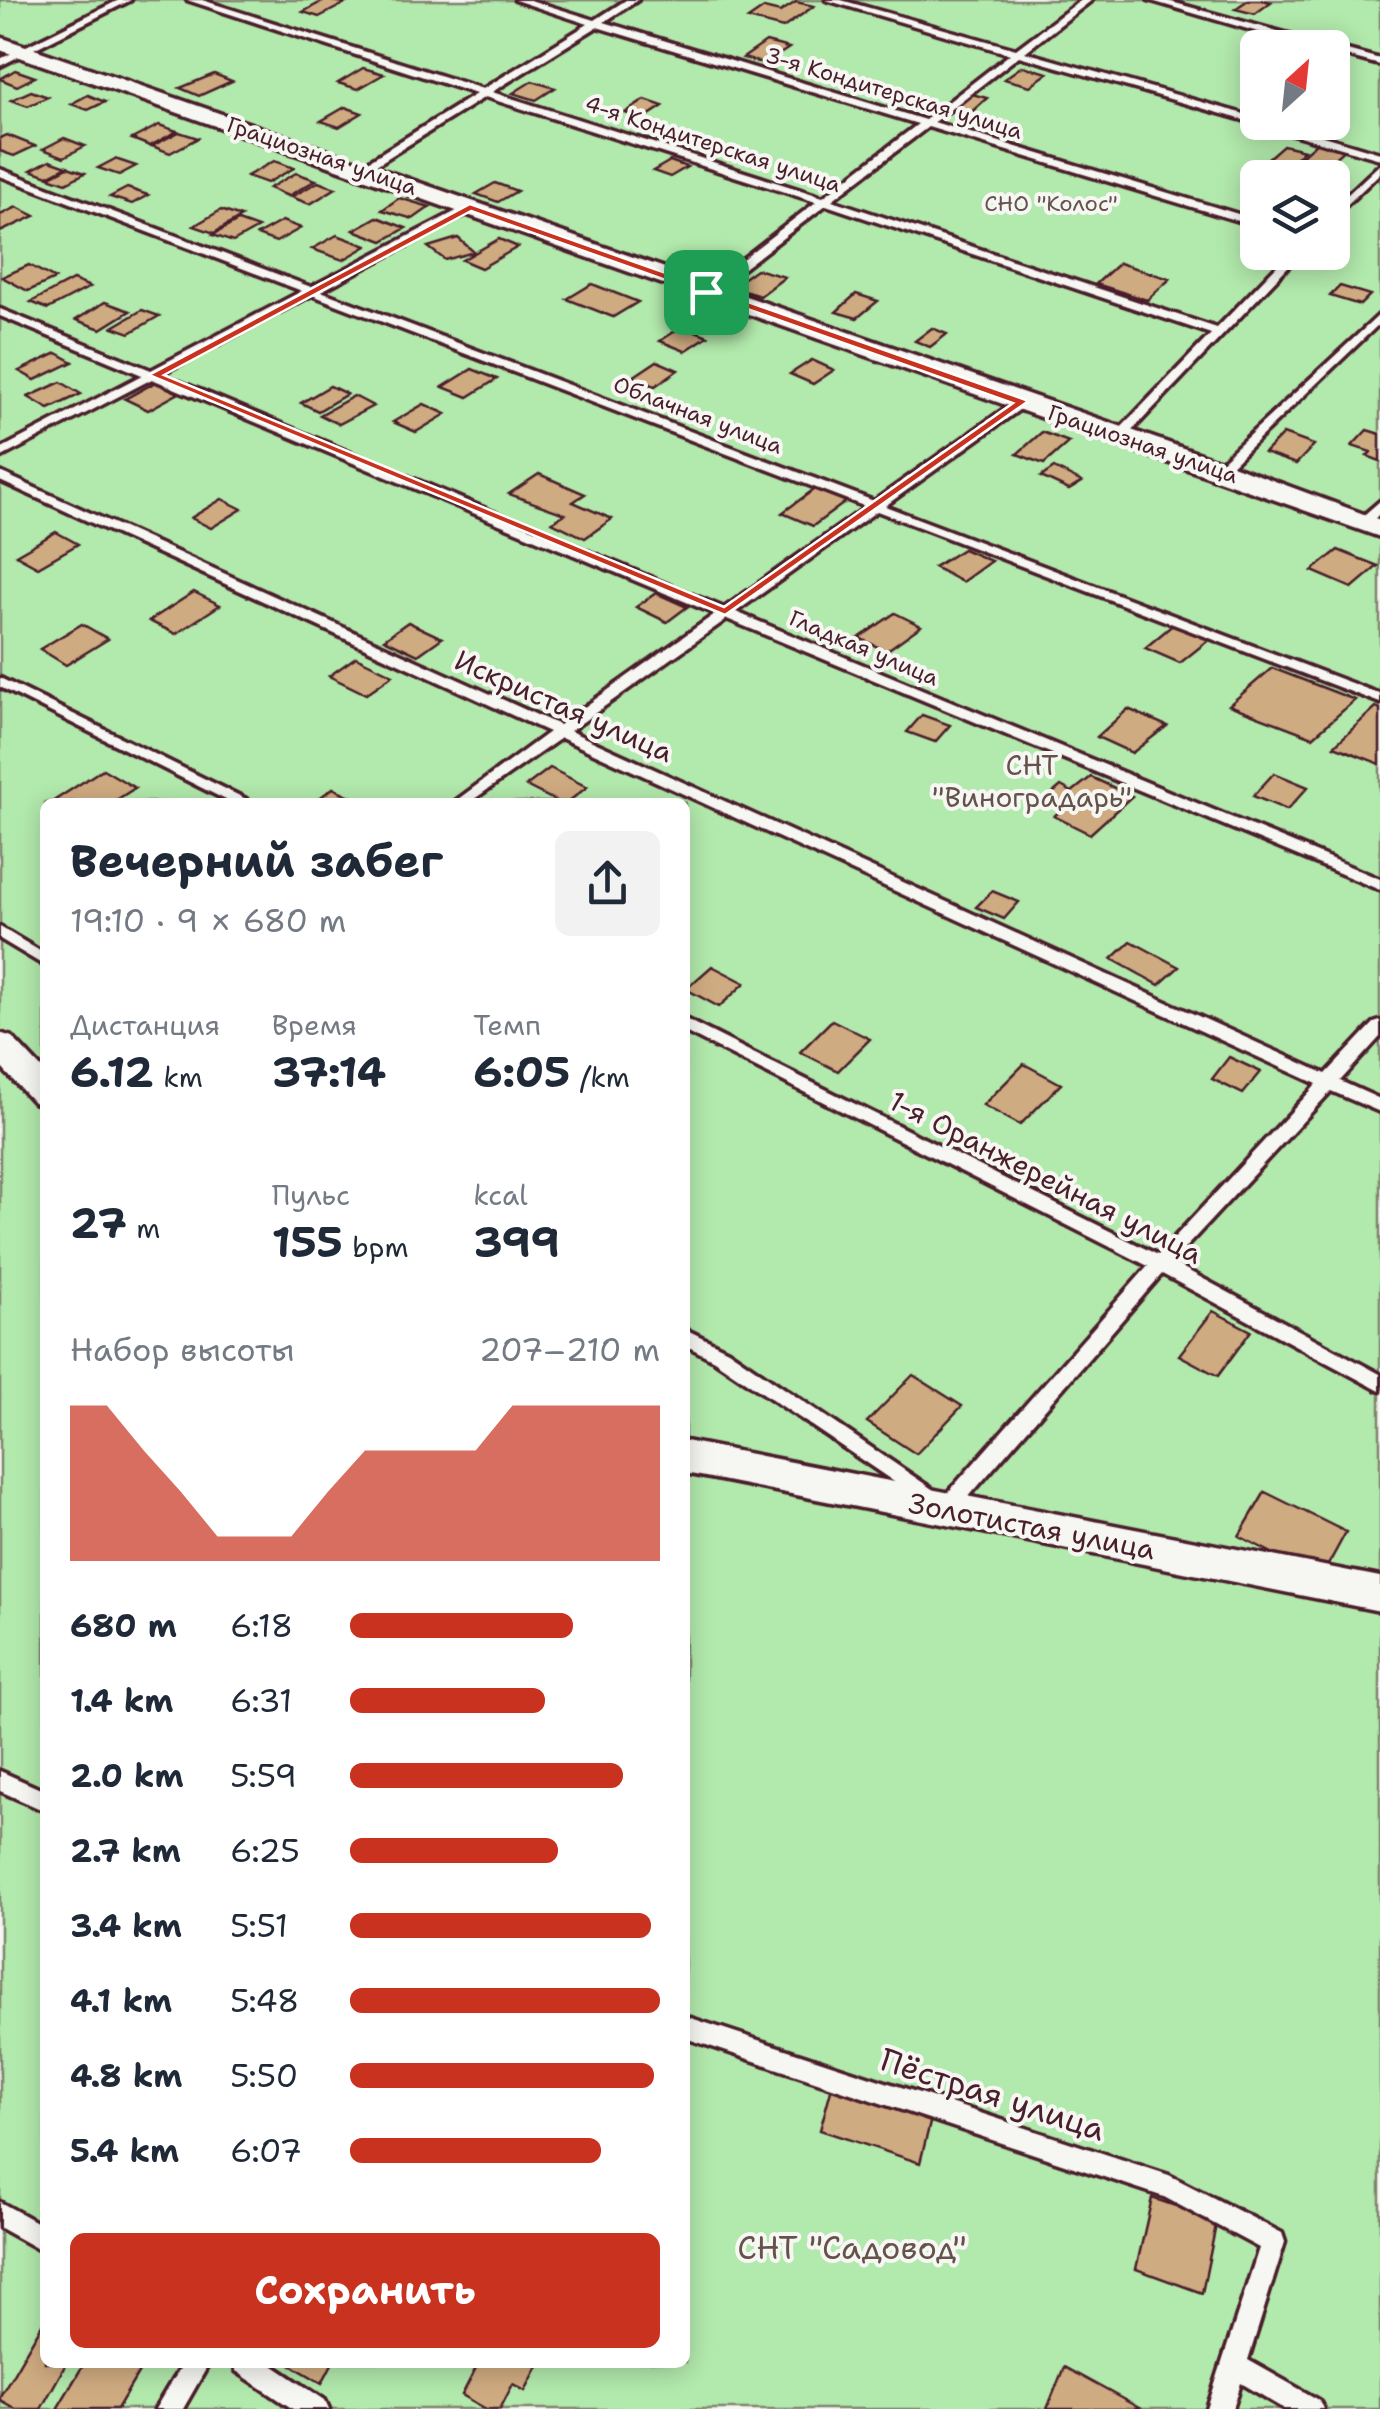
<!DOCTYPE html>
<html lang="ru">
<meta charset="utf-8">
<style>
:root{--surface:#fff;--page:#f2f2f3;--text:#1f2937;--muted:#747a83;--accent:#c8321e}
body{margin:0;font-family:"Shantell Sans",sans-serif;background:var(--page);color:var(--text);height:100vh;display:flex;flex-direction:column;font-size:38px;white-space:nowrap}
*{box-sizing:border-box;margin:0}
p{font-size:32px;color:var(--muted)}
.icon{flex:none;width:55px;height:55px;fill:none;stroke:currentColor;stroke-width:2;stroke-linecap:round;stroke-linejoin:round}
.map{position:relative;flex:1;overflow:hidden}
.panel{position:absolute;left:40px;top:798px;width:650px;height:1570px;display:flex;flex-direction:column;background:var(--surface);border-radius:15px;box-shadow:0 5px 25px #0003}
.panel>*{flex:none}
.needle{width:65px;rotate:27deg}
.fabs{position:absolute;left:1240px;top:30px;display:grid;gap:20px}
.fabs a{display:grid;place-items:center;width:110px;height:110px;border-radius:15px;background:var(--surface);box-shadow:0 5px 25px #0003;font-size:50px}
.pin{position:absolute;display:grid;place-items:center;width:85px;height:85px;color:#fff;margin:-42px;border-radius:20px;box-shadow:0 5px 15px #0006}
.round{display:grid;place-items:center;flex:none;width:105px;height:105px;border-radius:15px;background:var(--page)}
.summary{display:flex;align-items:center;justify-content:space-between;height:170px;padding:0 30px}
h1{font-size:45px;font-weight:700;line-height:75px}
.metrics{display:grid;grid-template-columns:repeat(3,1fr);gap:15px;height:170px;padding:10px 30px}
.metrics div{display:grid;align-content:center}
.metrics b{font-size:42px;font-weight:700}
.metrics small{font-size:28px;font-weight:400}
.metrics p{font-size:28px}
.chart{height:280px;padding:20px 30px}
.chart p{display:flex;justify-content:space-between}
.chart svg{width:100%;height:180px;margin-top:10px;fill:var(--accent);opacity:.7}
.button{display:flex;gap:20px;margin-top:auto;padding:20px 30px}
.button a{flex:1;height:115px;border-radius:15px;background:var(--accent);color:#fff;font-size:40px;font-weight:700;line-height:115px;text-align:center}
ul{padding:0 30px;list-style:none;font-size:32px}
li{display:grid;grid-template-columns:160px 120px 1fr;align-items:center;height:75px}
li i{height:25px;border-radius:12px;background:var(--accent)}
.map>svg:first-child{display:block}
</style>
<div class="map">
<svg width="1380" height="2409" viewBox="0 0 1380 2409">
<rect width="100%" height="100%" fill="#f6f6f2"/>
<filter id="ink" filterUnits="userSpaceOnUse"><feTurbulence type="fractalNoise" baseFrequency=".01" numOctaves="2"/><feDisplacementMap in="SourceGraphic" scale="20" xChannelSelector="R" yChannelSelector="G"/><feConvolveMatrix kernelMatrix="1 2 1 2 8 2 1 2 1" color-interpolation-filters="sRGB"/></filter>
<g filter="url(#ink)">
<!-- green -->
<path fill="#b2e9ac" stroke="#7e846c" stroke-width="2.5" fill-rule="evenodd" d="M0,0H1380V2409H0ZM1258,48H1332V122H1258ZM1258,178H1332V252H1258ZM45,802H685V2362H45Z"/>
<!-- building -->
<g fill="#cfab81" stroke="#4a1f2b" stroke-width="2.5">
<path d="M325,0L346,3L319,17L303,12Z"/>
<path d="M1248,0H1262L1271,2L1255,14L1235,9Z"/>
<path d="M796,2L814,6L783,28L748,19L764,8L780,12Z"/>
<path d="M766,42L789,48L765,64L743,58Z"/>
<path d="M1022,66L1048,73L1030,86L1004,79Z"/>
<path d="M363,68L384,74L358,89L338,83Z"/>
<path d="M15,70L35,77L17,86L0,79Z"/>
<path d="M214,74L232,81L199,96L180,88Z"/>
<path d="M532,81L555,88L536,100L513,93Z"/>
<path d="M31,91L48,97L28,106L11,100Z"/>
<path d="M972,94L987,98L967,116L952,112Z"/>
<path d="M88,95L105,102L88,110L71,104Z"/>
<path d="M645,100L663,106L643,119L625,113Z"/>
<path d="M345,107L362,113L339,127L321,121Z"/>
<path d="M159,125L177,131L150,146L132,139Z"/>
<path d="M179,132L198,138L170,153L152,146Z"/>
<path d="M7,135L35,146L14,156L0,151V138Z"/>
<path d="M64,138L85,146L64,157L43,149Z"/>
<path d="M1318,141L1346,148L1329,163L1301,156Z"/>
<path d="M1283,145L1304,150L1280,172L1259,166Z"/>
<path d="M115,159L136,166L119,175L98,168Z"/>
<path d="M50,160L67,166L48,176L31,170Z"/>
<path d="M274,161L294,168L267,183L247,176Z"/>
<path d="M670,161L687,167L670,177L653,171Z"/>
<path d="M68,167L85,173L66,183L49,177Z"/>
<path d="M296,173L316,180L288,196L269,188Z"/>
<path d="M318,182L336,188L310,204L291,197Z"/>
<path d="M495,183L517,191L498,202L476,194Z"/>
<path d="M127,188L148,195L132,204L110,197Z"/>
<path d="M399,198L430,207L413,219L382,210Z"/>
<path d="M17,207L35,216L0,232V215Z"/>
<path d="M221,210L241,217L214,233L194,226Z"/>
<path d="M377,217L406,228L383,241L354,230Z"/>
<path d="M238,221L258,228L233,242L213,235Z"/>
<path d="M282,221L301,228L276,242L257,235Z"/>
<path d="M337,235L367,246L343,260L312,249Z"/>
<path d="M458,238L474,252L445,260L428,247Z"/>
<path d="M499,239L518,247L481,268L462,260Z"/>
<path d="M1119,263L1170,279L1147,300L1096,284Z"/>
<path d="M29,265L55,279L28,291L2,277Z"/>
<path d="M756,269L785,277L760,296L731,287Z"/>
<path d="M73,280L90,287L48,309L31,302Z"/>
<path d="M592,284L638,302L613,317L567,299Z"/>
<path d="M1340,286L1370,295L1360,305L1330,296Z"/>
<path d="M856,294L878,301L857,318L836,312Z"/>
<path d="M105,302L130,311L101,329L76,320Z"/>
<path d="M142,310L159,316L130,333L113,327Z"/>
<path d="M683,326L708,336L685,351L660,341Z"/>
<path d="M932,328L947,334L930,347L915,341Z"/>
<path d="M57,353L73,362L35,380L19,371Z"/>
<path d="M812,360L834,370L813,384L790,374Z"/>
<path d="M657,361L678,370L655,386L633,377Z"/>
<path d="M472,369L497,379L468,397L443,387Z"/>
<path d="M61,382L81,394L49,409L28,397Z"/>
<path d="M156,382L179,393L148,410L125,399Z"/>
<path d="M330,386L347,394L318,411L301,403Z"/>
<path d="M354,396L373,406L339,424L320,415Z"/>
<path d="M424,404L446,414L416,432L393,422Z"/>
<path d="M1367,430L1380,434V461L1367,456L1371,452L1352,446Z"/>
<path d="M1042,432L1069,442L1044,464L1017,454Z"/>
<path d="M1283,434L1314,445L1296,464L1264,453Z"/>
<path d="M1054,468L1082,482L1069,490L1041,477Z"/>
<path d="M539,474L585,494L573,502L612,519L585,538L552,522L565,514L509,494Z"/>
<path d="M820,485L851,498L813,526L782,513Z"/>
<path d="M222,499L242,509L211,528L191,518Z"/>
<path d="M56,532L78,544L38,567L16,555Z"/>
<path d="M963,549L991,561L962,582L934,567Z"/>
<path d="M1338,550L1378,566L1352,588L1312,571Z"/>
<path d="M194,592L220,605L176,634L149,621Z"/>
<path d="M656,593L687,607L667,622L636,607Z"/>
<path d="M895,613L921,626L886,651L859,638Z"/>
<path d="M408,622L442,638L418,655L384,639Z"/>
<path d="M1175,623L1210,639L1180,663L1145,648Z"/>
<path d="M82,624L108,639L66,665L40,649Z"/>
<path d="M356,657L393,675L366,694L329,676Z"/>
<path d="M1272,668L1355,700L1313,737L1229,705Z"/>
<path d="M1376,707L1380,709V764L1334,746Z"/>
<path d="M1128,709L1167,726L1132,753L1097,737Z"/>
<path d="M922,715L950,725L935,742L907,732Z"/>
<path d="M550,768L587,787L568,802H558L526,786Z"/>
<path d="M103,769L135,788L113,802H52Z"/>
<path d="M1274,773L1308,787L1287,810L1253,796Z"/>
<path d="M1091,777L1132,796L1090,834L1054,816L1064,808L1046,799L1061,786L1072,792Z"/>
<path d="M333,788L363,802H314Z"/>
<path d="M992,891L1019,902L1004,919L976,907Z"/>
<path d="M1131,941L1179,967L1159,985L1112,959Z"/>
<path d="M712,966L745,983L719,1007L686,989Z"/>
<path d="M832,1020L870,1039L838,1071L800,1052Z"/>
<path d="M1229,1057L1261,1072L1243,1094L1212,1079Z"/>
<path d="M1024,1064L1061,1084L1020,1125L983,1105Z"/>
<path d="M1213,1311L1251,1331L1218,1376L1179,1355Z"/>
<path d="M913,1375L962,1406L916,1454L867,1422Z"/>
<path d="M1265,1492L1346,1532L1321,1578L1239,1536Z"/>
<path d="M834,2079L933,2111L920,2163L820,2130Z"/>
<path d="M1152,2198L1217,2220L1202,2293L1136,2269Z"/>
<path d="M45,2319V2362H67L41,2409H16L0,2400V2396Z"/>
<path d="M85,2362H145L117,2409H57Z"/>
<path d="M286,2362H333L322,2383Z"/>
<path d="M479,2362H540L525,2391L513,2384L500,2409H486L462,2395Z"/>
<path d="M1064,2367L1141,2409H1047Z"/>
</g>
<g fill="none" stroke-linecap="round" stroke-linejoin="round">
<defs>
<g id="service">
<path d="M119,0H131L0,66V59Z"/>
<path d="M187,0H202L483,89L588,24L515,0H530L595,20L626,0H638L604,22L925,120L1010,54L826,0H841L1016,49L1081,0H1092L1025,52L1258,118V122H1276L1380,153V159L1019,56L934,122L1258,220V227L928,127L832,200L1217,328L1290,252H1302L1124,439L1120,440L1114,436L1116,433L1211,334L826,205L710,294H702V290L816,202L485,97L365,172H357V168L476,94ZM597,27L918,124L823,197L492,92Z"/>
<path d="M1148,0H1164L1380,59V65L1332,52V48H1313Z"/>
<path d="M1380,164V173L1332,219V209Z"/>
<path d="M0,169L311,287L466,206H474V210L321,291L874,501L1018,399H1026V405L885,506L1380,694V703L877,511L736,612L1380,879V890L727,619L570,731L1326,1074L1374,1023L1380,1021V1037L1340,1081L1380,1099V1112L1331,1091L1172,1262L1380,1374V1391L1162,1274L953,1515L946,1517L714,1360L685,1345V1329L728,1350L944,1497L1148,1266L685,1032V1019L1158,1255L1317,1084L561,738L470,802H454L549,732L0,481V472L559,725L715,614L152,379L0,458V449L142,375L0,316V309L151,370L302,291L0,176ZM312,295L866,507L724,608L161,374Z"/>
<path d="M1380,314V323L1224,472H1216V466Z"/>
<path d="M1380,501V513L1368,526H1358V520Z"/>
<path d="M0,678L246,799L248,802H230L0,687Z"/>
<path d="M0,927L45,954V966L0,939Z"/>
<path d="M0,1771L45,1791V1811L0,1791Z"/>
<path d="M685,2016L1169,2175L1282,2233L1285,2242L1248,2360L1319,2400L1323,2409H1285L1241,2383L1233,2409H1207L1259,2248L1164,2197L685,2038Z"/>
<path d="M0,2202L45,2227V2253L0,2228Z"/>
<path d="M183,2362H210L183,2409H155Z"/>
<path d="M233,2362H268L325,2400L329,2409H293L236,2371Z"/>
</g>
<g id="minor">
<path d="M0,37L1229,464L1380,520V537L0,50Z"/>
<path d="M0,1033L12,1037L45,1072V1105L33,1102L0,1066Z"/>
<path d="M685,1441L1380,1577V1611L685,1473Z"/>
</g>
</defs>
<!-- service casing -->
<use href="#service" stroke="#4a1f2b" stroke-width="7"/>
<!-- minor casing -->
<use href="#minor" stroke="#4a1f2b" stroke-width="7"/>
<!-- service -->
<use href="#service" fill="#f6f6f2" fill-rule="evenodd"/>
<!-- minor -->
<use href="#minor" fill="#f6f6f2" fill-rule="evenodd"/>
</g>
</g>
<!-- route -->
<path fill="#c8321e" stroke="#fff" stroke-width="2.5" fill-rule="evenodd" d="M470,204L1026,400L1027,402L725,615L149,375ZM471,211L1013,403L724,607L164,375Z"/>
<g text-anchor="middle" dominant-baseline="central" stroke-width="8" stroke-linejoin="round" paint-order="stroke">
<!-- far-street labels -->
<g font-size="22" fill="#4a1f2b" stroke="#f6f6f2">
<text transform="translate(894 93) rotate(17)">3-я Кондитерская улица</text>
<text transform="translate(713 144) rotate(18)">4-я Кондитерская улица</text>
<text transform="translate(322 156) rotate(19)">Грациозная улица</text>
<text transform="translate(698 415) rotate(21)">Облачная улица</text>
<text transform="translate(1143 444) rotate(19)">Грациозная улица</text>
<text transform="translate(864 648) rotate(23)">Гладкая улица</text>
</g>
<!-- far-park labels -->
<g font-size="22" fill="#64524b" stroke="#f6f6f2">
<text x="1051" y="203">СНО "Колос"</text>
</g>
<!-- street labels -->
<g font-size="28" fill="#4a1f2b" stroke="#f6f6f2">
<text transform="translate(564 706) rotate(24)">Искристая улица</text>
<text transform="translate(1046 1177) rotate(27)">1-я Оранжерейная улица</text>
<text transform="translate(1032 1526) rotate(11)">Золотистая улица</text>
</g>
<!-- park labels -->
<g font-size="28" fill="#64524b" stroke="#f6f6f2">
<text x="1032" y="765">СНТ<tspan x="1032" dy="32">"Виноградарь"</tspan></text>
</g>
<!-- near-street labels -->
<g font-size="32" fill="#4a1f2b" stroke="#f6f6f2">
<text transform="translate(993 2094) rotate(18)">Пёстрая улица</text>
</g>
<!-- near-park labels -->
<g font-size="32" fill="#64524b" stroke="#f6f6f2">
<text x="852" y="2247">СНТ "Садовод"</text>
</g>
</g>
</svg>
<div class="fabs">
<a><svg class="needle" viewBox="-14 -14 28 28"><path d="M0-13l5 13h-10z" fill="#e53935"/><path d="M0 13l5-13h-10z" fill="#747a83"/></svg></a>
<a><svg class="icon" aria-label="layers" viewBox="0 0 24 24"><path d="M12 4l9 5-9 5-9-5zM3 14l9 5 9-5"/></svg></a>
</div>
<div class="pin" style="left:706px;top:292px;background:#1e9e55"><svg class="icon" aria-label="arrive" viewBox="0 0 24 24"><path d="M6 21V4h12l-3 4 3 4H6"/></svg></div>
<section class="panel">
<div class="summary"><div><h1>Вечерний забег</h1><p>19:10 · 9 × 680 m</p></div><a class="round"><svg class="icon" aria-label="share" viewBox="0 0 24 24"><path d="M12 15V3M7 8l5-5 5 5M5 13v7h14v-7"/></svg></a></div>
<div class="metrics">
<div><p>Дистанция</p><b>6.12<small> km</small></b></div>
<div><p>Время</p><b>37:14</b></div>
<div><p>Темп</p><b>6:05<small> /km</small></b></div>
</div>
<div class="metrics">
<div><b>27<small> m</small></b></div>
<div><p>Пульс</p><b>155<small> bpm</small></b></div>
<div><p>kcal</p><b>399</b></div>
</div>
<div class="chart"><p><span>Набор высоты</span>207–210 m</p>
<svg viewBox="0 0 160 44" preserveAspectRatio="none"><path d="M0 44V6L10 6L20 17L30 27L40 38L50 38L60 38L70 27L80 17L90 17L100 17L110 17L120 6L130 6L140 6L150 6L160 6V44z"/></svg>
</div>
<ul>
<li><b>680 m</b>6:18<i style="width:72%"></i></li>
<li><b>1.4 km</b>6:31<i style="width:63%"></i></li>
<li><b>2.0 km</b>5:59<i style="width:88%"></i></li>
<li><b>2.7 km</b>6:25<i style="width:67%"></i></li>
<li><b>3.4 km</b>5:51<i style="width:97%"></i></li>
<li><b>4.1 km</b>5:48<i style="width:100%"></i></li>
<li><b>4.8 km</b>5:50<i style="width:98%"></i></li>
<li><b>5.4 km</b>6:07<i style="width:81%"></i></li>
</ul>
<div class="button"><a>Сохранить</a></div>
</section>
</div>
